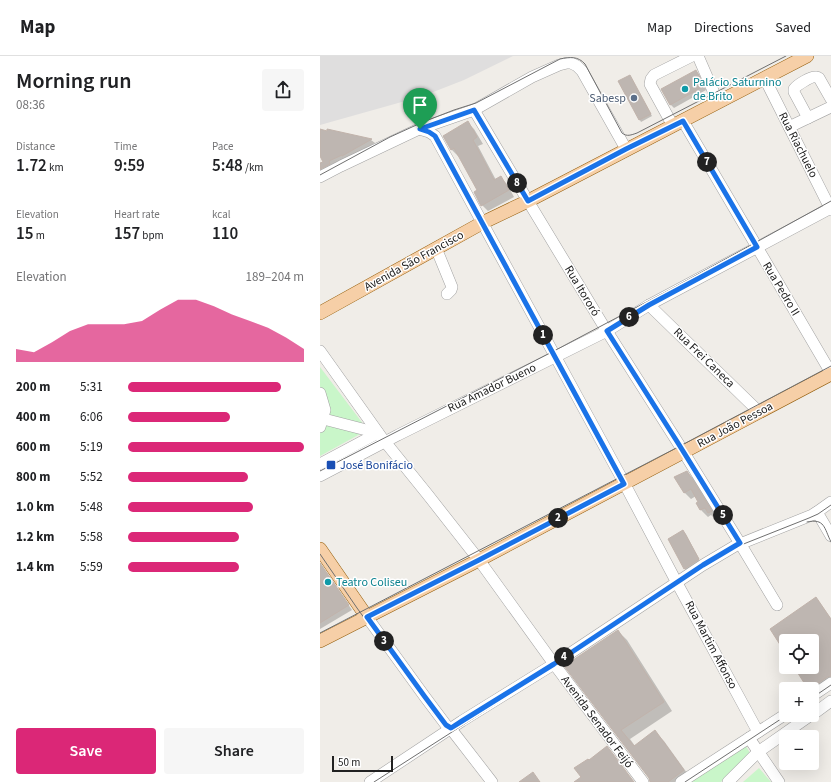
<!DOCTYPE html>
<meta charset="utf-8">
<style>
:root{--surface:#fff;--page:#f6f6f6;--text:#202124;--muted:#757577;--line:#e0e0e0;--accent:#db2777}
body{margin:0;font-family:"Source Sans 3",sans-serif;background:var(--page);color:var(--text);height:100vh;display:flex;flex-direction:column;font-size:15px;white-space:nowrap}
*{box-sizing:border-box;margin:0}
p{font-size:13px;color:var(--muted)}
.icon{flex:none;width:22px;height:22px;fill:none;stroke:currentColor;stroke-width:2;stroke-linecap:round;stroke-linejoin:round}
.map{position:relative;flex:1;overflow:hidden}
.sheet{display:flex;flex-direction:column;background:var(--surface);width:320px}
.sheet>*{flex:none}
.fabs{position:absolute;left:459px;top:578px;display:grid;gap:8px}
.fabs a{display:grid;place-items:center;width:40px;height:40px;border-radius:4px;background:var(--surface);box-shadow:0 4px 16px #0002;font-size:20px}
.scale{position:absolute;left:12px;bottom:10px;width:61px;box-sizing:border-box;padding-left:4px;border:2px solid #212121;border-top:0;font-size:11px;line-height:14px;white-space:nowrap;color:#212121;-webkit-text-stroke:3px #fff;paint-order:stroke}
.pin{position:absolute;display:grid;place-items:center;width:34px;height:34px;color:#fff;margin:-41px -17px;border-radius:50% 50% 50% 0;rotate:-45deg;box-shadow:0 0 4px #0007}
.pin .icon{rotate:45deg}
.km{position:absolute;width:20px;height:20px;margin:-10px;border-radius:50%;background:#222;color:#fff;font-size:11px;line-height:20px;text-align:center}
.round{display:grid;place-items:center;flex:none;width:42px;height:42px;border-radius:4px;background:var(--page)}
.head{display:flex;align-items:center;justify-content:space-between;height:68px;padding:0 16px}
h1{font-size:22px;font-weight:600;line-height:30px}
.figures{display:grid;grid-template-columns:repeat(3,1fr);gap:6px;height:68px;padding:4px 16px}
.figures div{display:grid;align-content:center}
.figures b{font-size:17px;font-weight:600}
.figures small{font-size:11px;font-weight:400}
.figures p{font-size:11px}
.chart{height:112px;padding:8px 16px}
.chart p{display:flex;justify-content:space-between}
.chart svg{width:100%;height:72px;margin-top:4px;fill:var(--accent);opacity:.7}
.cta{display:flex;gap:8px;margin-top:auto;padding:8px 16px}
.cta a{flex:1;height:46px;border-radius:4px;background:var(--accent);color:#fff;font-size:16px;font-weight:600;line-height:46px;text-align:center}
.cta a+a{background:var(--page);color:var(--text)}
ul{padding:0 16px;list-style:none;font-size:13px}
li{display:grid;grid-template-columns:64px 48px 1fr;align-items:center;height:30px}
li i{height:10px;border-radius:5px;background:var(--accent)}
header{display:flex;align-items:center;gap:24px;box-sizing:border-box;height:56px;padding:0 20px;background:var(--surface);border-bottom:1px solid var(--line)}
header strong{font-size:19px}
nav{display:flex;gap:22px;margin-inline-start:auto;font-size:14px}
main{display:flex;flex:1;min-height:0}
.map>svg:first-child{display:block}
</style>
<header>
<strong>Map</strong>
<nav><a>Map</a><a>Directions</a><a>Saved</a></nav>
</header>
<main>
<section class="sheet">
<div class="head"><div><h1>Morning run</h1><p>08:36</p></div><a class="round"><svg class="icon" aria-label="share" viewBox="0 0 24 24"><path d="M12 15V3M7 8l5-5 5 5M5 13v7h14v-7"/></svg></a></div>
<div class="figures">
<div><p>Distance</p><b>1.72<small> km</small></b></div>
<div><p>Time</p><b>9:59</b></div>
<div><p>Pace</p><b>5:48<small> /km</small></b></div>
</div>
<div class="figures">
<div><p>Elevation</p><b>15<small> m</small></b></div>
<div><p>Heart rate</p><b>157<small> bpm</small></b></div>
<div><p>kcal</p><b>110</b></div>
</div>
<div class="chart"><p><span>Elevation</span>189–204 m</p>
<svg viewBox="0 0 160 44" preserveAspectRatio="none"><path d="M0 44V36L10 38L20 32L30 25L40 21L50 21L60 21L70 19L80 12L90 6L100 6L110 10L120 15L130 19L140 23L150 29L160 36V44z"/></svg>
</div>
<ul>
<li><b>200 m</b>5:31<i style="width:87%"></i></li>
<li><b>400 m</b>6:06<i style="width:58%"></i></li>
<li><b>600 m</b>5:19<i style="width:100%"></i></li>
<li><b>800 m</b>5:52<i style="width:68%"></i></li>
<li><b>1.0 km</b>5:48<i style="width:71%"></i></li>
<li><b>1.2 km</b>5:58<i style="width:63%"></i></li>
<li><b>1.4 km</b>5:59<i style="width:63%"></i></li>
</ul>
<div class="cta"><a>Save</a><a>Share</a></div>
</section>
<div class="map">
<svg width="511" height="726" viewBox="0 0 511 726">
<rect width="100%" height="100%" fill="#f0ede8"/>
<!-- residential -->
<path fill="#dfdede" d="M0,0H193L144,24L103,40L0,69Z"/>
<!-- park -->
<g fill="#c9f6c9">
<path d="M0,311L44,369L40,378L0,400Z"/>
<path d="M424,687L430,697L401,726H367Z"/>
<path d="M439,712L451,726H423Z"/>
</g>
<!-- shadow -->
<g fill="#0003">
<path d="M376,15L379,18L386,34L354,52L351,49L343,34Z"/>
<path d="M310,20L332,60L321,66L299,26Z"/>
<path d="M148,67L154,73L163,88L158,90L176,124L181,122L187,128L194,141L168,155L162,149L158,134L139,99L138,100L132,94L124,80Z"/>
<path d="M0,74L10,76L9,75L51,84L55,87L0,120V108L5,106L0,98Z"/>
<path d="M367,416L373,422L398,462L395,463L391,459L388,461L381,454L377,448L380,446L376,440L371,443L364,436Z"/>
<path d="M363,475L366,478L381,507L368,516L365,513L349,483Z"/>
<path d="M0,507L32,554L0,573Z"/>
<path d="M496,542L500,547L511,563V626L492,636V633H489L475,611H492V585H466V596L451,573Z"/>
<path d="M298,575L307,584L352,655L310,683L315,690L335,676L344,685L372,724L370,726H331L329,721L246,610Z"/>
</g>
<!-- building -->
<g fill="#beb6b1" stroke="#c1b3ab">
<path d="M376,14L384,30L350,49L341,33Z"/>
<path d="M310,19L331,58L319,64L298,25Z"/>
<path d="M148,65L157,81L153,84L174,124L181,120L189,134L161,150L154,136L157,134L134,92L131,94L123,80Z"/>
<path d="M0,73L7,75V73L52,83L22,100V99L9,105L10,108L0,113V107L3,106L0,100Z"/>
<path d="M367,415L392,455L388,457L385,452L380,454L376,447L378,446L371,433L364,437L354,421Z"/>
<path d="M363,474L379,503L364,513L348,483Z"/>
<path d="M0,507L29,549L0,567Z"/>
<path d="M496,541L511,563V620L507,621L490,633H488L474,611H492V585H466V598L450,573Z"/>
<path d="M298,574L344,646L301,674L314,690L335,674L364,714L348,726H330L329,722L244,610Z"/>
<path d="M287,690L314,726H254L261,721L254,712L268,703L269,704Z"/>
<path d="M213,716L220,726H199Z"/>
</g>
<g fill="none" stroke-linecap="round" stroke-linejoin="round">
<defs>
<g id="minor">
<path d="M378,0L394,37L399,46"/>
<path d="M445,23L511,154"/>
<path d="M154,54L208,145L283,269L358,387L421,489L457,549"/>
<path d="M488,62L474,36V33C477,29 491,20 496,21C497,21 498,21 499,22L511,43"/>
<path d="M363,65L511,317"/>
<path d="M353,70L330,28L331,23L334,19L372,0"/>
<path d="M469,71L511,51"/>
<path d="M99,73L109,76L115,80L301,421L357,527L438,676"/>
<path d="M0,121L21,110L99,73L154,54L212,21L239,9L247,7H251L257,10L262,15L306,93"/>
<path d="M116,192L132,231L131,234L127,238"/>
<path d="M329,249L434,351L439,356"/>
<path d="M0,295L62,382L108,439L159,504L234,608L323,726"/>
<path d="M0,337L5,354L0,371"/>
<path d="M0,362L58,377"/>
<path d="M0,408L58,377"/>
<path d="M0,420L78,379L287,275L329,249L511,152"/>
<path d="M497,456L511,480"/>
<path d="M47,561L105,641L126,669L131,673L172,726"/>
<path d="M492,640L511,627"/>
<path d="M492,659L511,645"/>
<path d="M429,682L459,726"/>
<path d="M50,726L142,665L234,608L383,509L415,490L492,459L497,456L511,446"/>
<path d="M361,726L466,658"/>
<path d="M408,726L438,696L491,659"/>
</g>
<g id="major">
<path d="M0,257L162,167L208,145L487,0"/>
<path d="M0,493L47,561"/>
<path d="M0,585L159,504L511,318"/>
</g>
</defs>
<!-- minor casing -->
<use href="#minor" stroke="#a2a2a2" stroke-width="12"/>
<!-- major casing -->
<use href="#major" stroke="#935d0a" stroke-width="14"/>
<!-- minor -->
<use href="#minor" stroke="#fff" stroke-width="11"/>
<!-- major -->
<use href="#major" stroke="#f6cfa7" stroke-width="13"/>
<!-- tram -->
<g stroke="#6f6f6f" stroke-width="1">
<path d="M0,119L70,81L103,66L134,54L156,47L240,3C250,1 258,0 265,8L302,77C307,81 311,79 317,77L466,0"/>
<path d="M0,415L232,296L351,233L511,145"/>
<path d="M487,466C505,462 504,472 511,486"/>
<path d="M0,498L37,552L115,660L123,668L131,673L138,670"/>
<path d="M0,577L360,390L511,310"/>
<path d="M492,642L511,629"/>
<path d="M54,726L235,610L403,499L421,489L489,462L498,458L511,449"/>
<path d="M365,726L467,659"/>
</g>
</g>
<g fill="none" stroke-linecap="round" stroke-linejoin="round">
<defs>
<path id="route" d="M154,54L208,145L306,93L363,65L437,191L329,249L287,275L358,387L420,487L383,509L234,608L142,665L131,672L126,669L105,641L47,561L159,504L304,428L115,80L109,76L100,73Z"/>
</defs>
<!-- route casing -->
<use href="#route" stroke="#fff" stroke-width="8"/>
<!-- route -->
<use href="#route" stroke="#1a73e8" stroke-width="5"/>
</g>
<!-- markers -->
<g fill="#0f9aa8" stroke="#fff" stroke-width="1.5">
<circle cx="365" cy="33" r="4"/>
<circle cx="8" cy="526" r="4"/>
</g>
<circle fill="#5c6f8a" stroke="#fff" stroke-width="1.5" cx="314" cy="42" r="4"/>
<rect fill="#1a4fb4" stroke="#fff" stroke-width="1.5" x="6" y="404" width="10" height="10" rx="2"/>
<g text-anchor="middle" dominant-baseline="central" stroke-width="3" stroke-linejoin="round" paint-order="stroke">
<!-- culture labels -->
<g font-size="12" fill="#0d838f" stroke="#fff" text-anchor="start">
<text x="373" y="26">Palácio Saturnino<tspan x="373" dy="14">de Brito</tspan></text>
<text x="16" y="526">Teatro Coliseu</text>
</g>
<!-- service labels -->
<g font-size="12" fill="#4e5e75" stroke="#fff" text-anchor="end">
<text x="306" y="42">Sabesp</text>
</g>
<!-- street labels -->
<g font-size="12" fill="#212121" stroke="#fff">
<text transform="translate(478 89) rotate(63)">Rua Riachuelo</text>
<text transform="translate(94 205) rotate(-29)">Avenida São Francisco</text>
<text transform="translate(461 233) rotate(59)">Rua Pedro II</text>
<text transform="translate(262 235) rotate(59)">Rua Itororó</text>
<text transform="translate(384 302) rotate(44)">Rua Frei Caneca</text>
<text transform="translate(172 332) rotate(-26)">Rua Amador Bueno</text>
<text transform="translate(415 369) rotate(-28)">Rua João Pessoa</text>
<text transform="translate(391 589) rotate(62)">Rua Martim Affonso</text>
<text transform="translate(277 666) rotate(53)">Avenida Senador Feijó</text>
</g>
<!-- transit labels -->
<g font-size="12" fill="#164399" stroke="#fff" text-anchor="start">
<text x="20" y="409">José Bonifácio</text>
</g>
</g>
</svg>
<div class="fabs">
<a><svg class="icon" aria-label="locate" viewBox="0 0 24 24"><circle cx="12" cy="12" r="6"/><path d="M12 2v4M12 18v4M2 12h4M18 12h4"/></svg></a>
<a>+</a>
<a>−</a>
</div>
<div class="scale">50 m</div>
<div class="pin" style="left:100px;top:73px;background:#1e9e55"><svg class="icon" aria-label="arrive" viewBox="0 0 24 24"><path d="M6 21V4h12l-3 4 3 4H6"/></svg></div>
<b class="km" style="left:223px;top:279px">1</b>
<b class="km" style="left:238px;top:462px">2</b>
<b class="km" style="left:64px;top:585px">3</b>
<b class="km" style="left:244px;top:601px">4</b>
<b class="km" style="left:403px;top:459px">5</b>
<b class="km" style="left:309px;top:261px">6</b>
<b class="km" style="left:387px;top:106px">7</b>
<b class="km" style="left:197px;top:127px">8</b>
</div>
</main>
